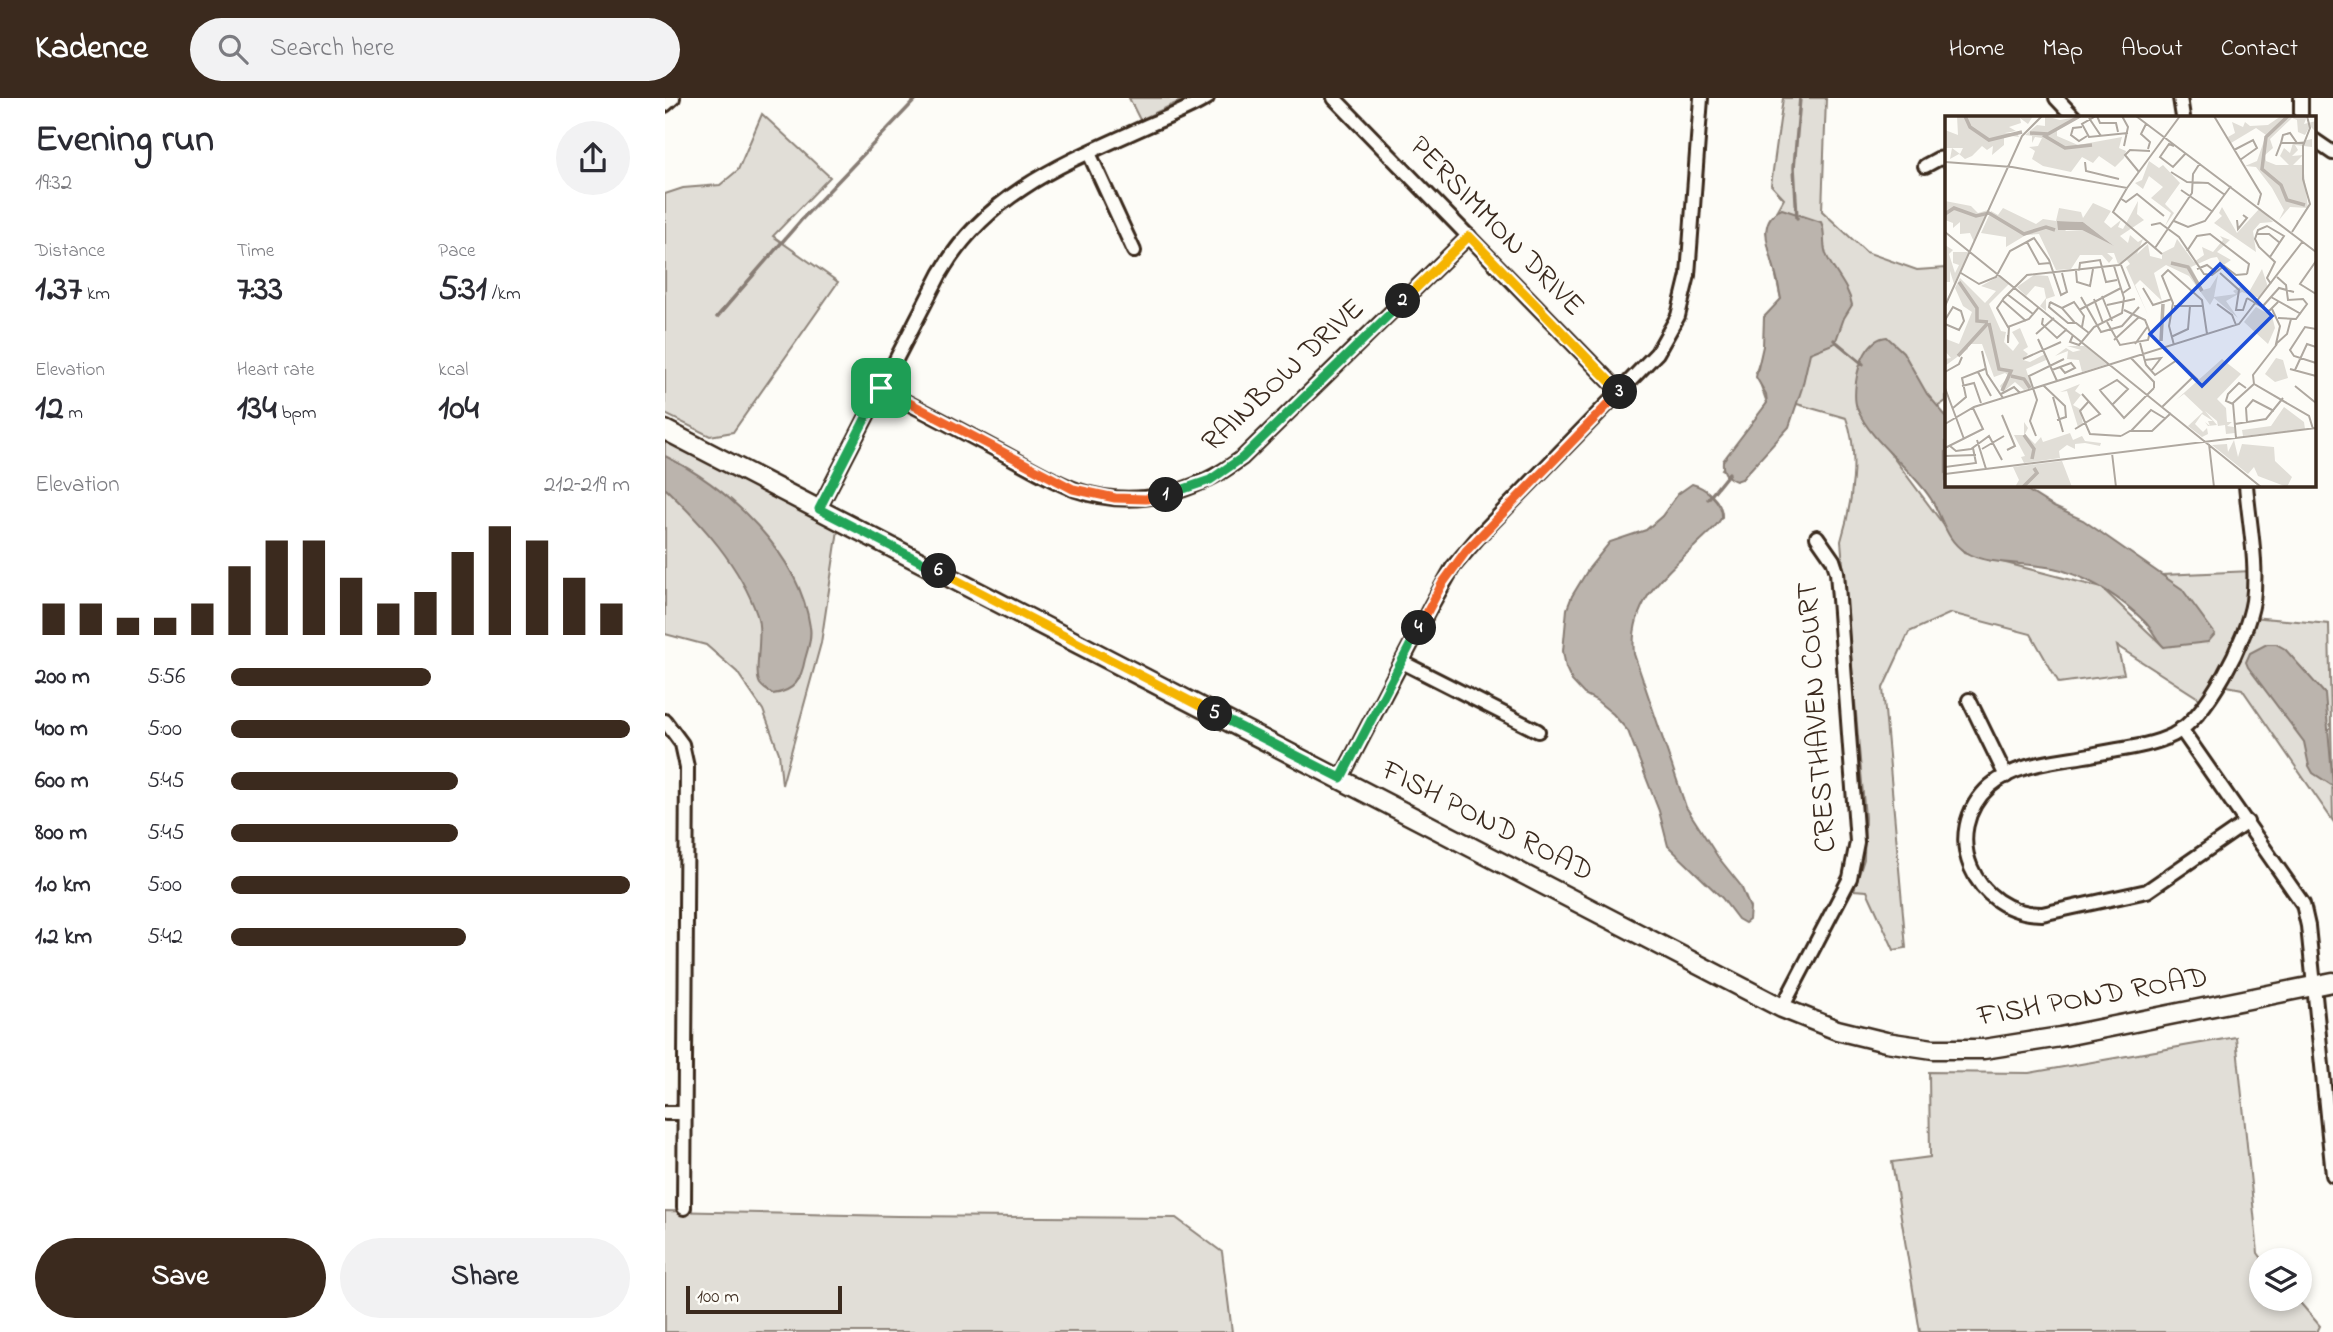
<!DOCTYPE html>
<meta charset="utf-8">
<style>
:root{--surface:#fff;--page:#f2f2f3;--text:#2b2b33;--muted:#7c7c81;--accent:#3b2a1e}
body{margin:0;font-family:"Indie Flower",sans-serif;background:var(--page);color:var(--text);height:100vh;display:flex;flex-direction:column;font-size:26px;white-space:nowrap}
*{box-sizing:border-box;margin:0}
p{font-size:23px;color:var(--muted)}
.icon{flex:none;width:38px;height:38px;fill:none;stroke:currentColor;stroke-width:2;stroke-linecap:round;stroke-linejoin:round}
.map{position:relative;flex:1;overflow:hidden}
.details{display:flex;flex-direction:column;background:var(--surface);width:665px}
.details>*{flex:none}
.buttons{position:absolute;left:1584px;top:1150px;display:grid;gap:14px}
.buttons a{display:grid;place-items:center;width:63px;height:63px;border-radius:50%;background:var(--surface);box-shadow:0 4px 10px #0003;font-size:35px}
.scale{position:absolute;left:21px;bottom:18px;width:156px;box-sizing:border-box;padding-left:7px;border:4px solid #3b2a1e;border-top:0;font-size:19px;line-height:24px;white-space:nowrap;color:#3b2a1e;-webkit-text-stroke:5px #fdfcf7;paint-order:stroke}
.pin{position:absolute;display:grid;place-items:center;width:60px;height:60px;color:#fff;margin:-30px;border-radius:14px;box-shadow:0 4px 10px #0006}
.km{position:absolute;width:35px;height:35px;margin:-18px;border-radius:50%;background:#222;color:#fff;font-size:19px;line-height:35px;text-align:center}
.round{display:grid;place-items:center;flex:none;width:74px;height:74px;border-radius:37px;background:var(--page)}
.headline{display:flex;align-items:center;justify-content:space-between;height:119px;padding:0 35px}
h1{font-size:38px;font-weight:800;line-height:52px}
.stats{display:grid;grid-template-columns:repeat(3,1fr);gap:10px;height:119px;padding:7px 35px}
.stats div{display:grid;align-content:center}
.stats b{font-size:35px;font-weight:800}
.stats small{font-size:19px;font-weight:400}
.stats p{font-size:19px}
.chart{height:196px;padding:14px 35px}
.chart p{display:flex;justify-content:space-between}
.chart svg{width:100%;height:126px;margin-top:7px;stroke:var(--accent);stroke-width:6}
.cta{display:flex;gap:14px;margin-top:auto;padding:14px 35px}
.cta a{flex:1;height:80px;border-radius:42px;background:var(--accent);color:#fff;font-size:28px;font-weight:800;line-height:80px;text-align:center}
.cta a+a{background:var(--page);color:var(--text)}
ul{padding:0 35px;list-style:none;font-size:23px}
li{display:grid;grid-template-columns:112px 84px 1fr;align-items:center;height:52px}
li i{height:18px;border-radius:9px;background:var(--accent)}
header{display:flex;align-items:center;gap:42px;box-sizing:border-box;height:98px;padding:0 35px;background:var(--accent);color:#fff}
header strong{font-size:33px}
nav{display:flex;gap:38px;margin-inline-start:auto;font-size:24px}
.search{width:490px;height:63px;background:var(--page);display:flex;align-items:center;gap:18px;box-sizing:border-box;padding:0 24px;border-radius:38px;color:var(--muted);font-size:26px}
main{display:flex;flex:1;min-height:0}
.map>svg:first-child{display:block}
</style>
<header>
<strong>Kadence</strong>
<div class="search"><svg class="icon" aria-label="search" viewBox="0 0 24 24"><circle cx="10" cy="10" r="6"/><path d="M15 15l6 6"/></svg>Search here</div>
<nav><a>Home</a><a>Map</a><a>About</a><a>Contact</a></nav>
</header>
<main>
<section class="details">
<div class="headline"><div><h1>Evening run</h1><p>19:32</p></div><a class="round"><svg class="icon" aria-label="share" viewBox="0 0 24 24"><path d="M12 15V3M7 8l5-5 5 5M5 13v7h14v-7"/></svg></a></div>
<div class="stats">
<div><p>Distance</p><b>1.37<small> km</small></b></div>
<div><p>Time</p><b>7:33</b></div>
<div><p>Pace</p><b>5:31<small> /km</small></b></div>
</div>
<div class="stats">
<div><p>Elevation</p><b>12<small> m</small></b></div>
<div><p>Heart rate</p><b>134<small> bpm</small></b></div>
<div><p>kcal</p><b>104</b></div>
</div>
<div class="chart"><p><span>Elevation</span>212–219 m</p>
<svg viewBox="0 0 160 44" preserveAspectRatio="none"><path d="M5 44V33M15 44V33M25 44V38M35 44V38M45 44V33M55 44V20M65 44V11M75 44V11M85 44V24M95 44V33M105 44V29M115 44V15M125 44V6M135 44V11M145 44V24M155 44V33"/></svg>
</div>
<ul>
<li><b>200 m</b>5:56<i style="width:50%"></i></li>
<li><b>400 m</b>5:00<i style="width:100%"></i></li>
<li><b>600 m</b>5:45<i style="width:57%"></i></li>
<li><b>800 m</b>5:45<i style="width:57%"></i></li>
<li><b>1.0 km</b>5:00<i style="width:100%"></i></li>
<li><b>1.2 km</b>5:42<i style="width:59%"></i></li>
</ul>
<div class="cta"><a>Save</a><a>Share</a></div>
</section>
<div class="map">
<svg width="1668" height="1234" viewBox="0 0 1668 1234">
<rect width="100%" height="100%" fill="#fdfcf7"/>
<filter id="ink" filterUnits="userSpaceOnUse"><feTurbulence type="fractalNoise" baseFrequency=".0143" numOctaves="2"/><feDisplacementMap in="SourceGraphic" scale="14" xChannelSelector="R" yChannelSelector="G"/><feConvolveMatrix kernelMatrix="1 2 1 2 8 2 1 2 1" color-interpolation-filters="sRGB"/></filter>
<g filter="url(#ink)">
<!-- green -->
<g fill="#e1ded7" stroke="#8e847a" stroke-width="2">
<path d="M464,0H522L475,22Z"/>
<path d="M1118,0H1161L1157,113L1201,154L1252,172L1281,170V303L1272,309L1192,311L1299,454L1437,490L1499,549L1530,511L1498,477L1587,473V519L1664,526L1668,723L1577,591L1557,587L1546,608L1452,548L1459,576L1394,585L1366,536L1286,515L1244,534L1218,590L1241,850L1229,852L1202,793L1189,792L1199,761L1200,719L1176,443C1187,407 1195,355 1181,320L1132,306L1077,381L1057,371L1102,305L1091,274L1116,201L1101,133L1119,101L1106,87Z"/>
<path d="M97,16L165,79L108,138L173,184L68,334L45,338L0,316V96L18,90L55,87L73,72Z"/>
<path d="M0,342L173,432L156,545L117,687L114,655L98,612L72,574L41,547L0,536Z"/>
<path d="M1571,939L1593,1155L1598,1162H1596V1200L1632,1201L1655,1228L1652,1234H1255L1227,1064L1265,1059L1264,974L1364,975Z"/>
<path d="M0,1113L232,1118L511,1120L557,1154L567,1234H0Z"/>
</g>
<!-- water -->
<g fill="#bbb4ad" stroke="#887d74" stroke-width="2">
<path d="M1117,111L1156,124C1161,134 1157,145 1161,156C1168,174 1184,188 1187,207L1179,220L1170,245L1145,255L1137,290L1124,329L1077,381L1071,383C1062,380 1057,373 1058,363L1102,305L1101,296L1091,279L1098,248L1099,219L1116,201C1114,192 1113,182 1110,173C1105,153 1090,122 1117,111Z"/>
<path d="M1222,239L1238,254L1262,296L1281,318V387H1354L1389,409L1418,422L1517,491L1550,536L1543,544L1499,549C1491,542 1488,532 1480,524C1457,501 1430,483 1399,473C1372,463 1322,469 1300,454C1280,441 1278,420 1266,401C1247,370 1205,344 1192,310C1189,302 1190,292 1191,284C1193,267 1203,240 1222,239Z"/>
<path d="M0,358C63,389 135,456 145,529C147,539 143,551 140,561C136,582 130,593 108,596C104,594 98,590 95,586C88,574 99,538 92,517C75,467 37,426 0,390Z"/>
<path d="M1027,386C1040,389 1058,404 1057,419C1051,430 1040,438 1031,447C997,479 964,505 969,556L1021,709L1053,759L1076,788L1085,810L1084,822L1080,825L1073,821L1057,800L1003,748L994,713L963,633L948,616L931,602L919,596L907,583L901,570L898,553L902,511L907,498L924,470L945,444L981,432L997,418L1013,396Z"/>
<path d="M1602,546H1611L1620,551L1660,596L1668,688L1648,675L1644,668L1639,644L1583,569L1581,564L1585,555Z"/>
</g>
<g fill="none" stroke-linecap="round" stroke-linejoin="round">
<!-- stream -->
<g stroke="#887d74" stroke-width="3.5">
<path d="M1132,120L1129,69L1135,0"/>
<path d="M52,219L138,120L252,0"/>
<path d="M1169,242L1198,266"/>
<path d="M1043,401L1064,375"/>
</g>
<defs>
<g id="street">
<path d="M669,0L955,294"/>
<path d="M1391,0L1409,19"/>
<path d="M1515,0L1518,19"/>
<path d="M1636,0V19"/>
<path d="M0,7L8,0"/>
<path d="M1649,42L1668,55"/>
<path d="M424,55L469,153"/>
<path d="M1260,68L1273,61L1281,60"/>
<path d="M216,291C255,311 295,332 334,353C359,366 384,382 411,392C469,412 529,396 577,360L804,138"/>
<path d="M1581,387C1584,424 1593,465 1588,503C1582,541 1543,618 1508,637C1484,649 1452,651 1426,657C1393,663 1351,665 1325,688C1273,735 1309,816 1377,816L1482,793L1582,724"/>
<path d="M154,411L275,176C322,94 402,64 484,27C503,19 524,11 542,0"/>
<path d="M737,564L873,633"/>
<path d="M1304,602L1341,678"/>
<path d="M0,623L17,646L22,669L19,1110"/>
<path d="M1516,631L1638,806L1643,828L1668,1077"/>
<path d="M676,680L767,506L788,469L816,436L992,255L1013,218L1023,177L1036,0"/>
<path d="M1117,910L1185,780L1192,744L1172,474L1168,462L1152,439"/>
<path d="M0,1015H19"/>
</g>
<path id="secondary" d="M0,332L1117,910L1172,932L1221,944L1268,951H1319L1395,939L1668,884"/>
</defs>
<!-- street casing -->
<use href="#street" stroke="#3b2a1e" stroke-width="18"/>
<!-- secondary casing -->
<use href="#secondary" stroke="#3b2a1e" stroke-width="23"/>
<!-- street -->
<use href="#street" stroke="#fdfcf7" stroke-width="12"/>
<!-- secondary -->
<use href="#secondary" stroke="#fdfcf7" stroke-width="18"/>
</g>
</g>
<g fill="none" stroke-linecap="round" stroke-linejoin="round" filter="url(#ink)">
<defs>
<path id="split-1" d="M216,290L408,391L450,400L481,401L501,397"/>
<path id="split-2" d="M501,397L545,382L577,360L738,203"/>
<path id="split-3" d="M738,203L804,138L955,294"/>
<path id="split-4" d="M754,530L777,486L801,453L955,294"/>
<path id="split-5" d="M550,616L676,680L754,530"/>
<path id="split-6" d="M274,473L550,616"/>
<path id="split-7" d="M216,290L154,411L274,473"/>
</defs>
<!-- split-1 casing -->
<use href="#split-1" stroke="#fff" stroke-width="14"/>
<!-- split-2 casing -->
<use href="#split-2" stroke="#fff" stroke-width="14"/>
<!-- split-3 casing -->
<use href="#split-3" stroke="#fff" stroke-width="14"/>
<!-- split-4 casing -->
<use href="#split-4" stroke="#fff" stroke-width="14"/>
<!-- split-5 casing -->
<use href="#split-5" stroke="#fff" stroke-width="14"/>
<!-- split-6 casing -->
<use href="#split-6" stroke="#fff" stroke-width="14"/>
<!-- split-7 casing -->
<use href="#split-7" stroke="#fff" stroke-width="14"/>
<!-- split-1 -->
<use href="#split-1" stroke="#f0652b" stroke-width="9"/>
<!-- split-2 -->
<use href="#split-2" stroke="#22a559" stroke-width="9"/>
<!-- split-3 -->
<use href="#split-3" stroke="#f5b400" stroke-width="9"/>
<!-- split-4 -->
<use href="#split-4" stroke="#f0652b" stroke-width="9"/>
<!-- split-5 -->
<use href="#split-5" stroke="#22a559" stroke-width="9"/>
<!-- split-6 -->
<use href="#split-6" stroke="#f5b400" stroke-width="9"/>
<!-- split-7 -->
<use href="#split-7" stroke="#22a559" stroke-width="9"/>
</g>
<g text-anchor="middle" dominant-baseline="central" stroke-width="5" stroke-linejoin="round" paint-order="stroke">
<!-- street labels -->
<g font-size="30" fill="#3b2a1e" stroke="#fdfcf7">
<text transform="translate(831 129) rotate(46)">PERSIMMON DRIVE</text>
<text transform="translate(619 278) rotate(-43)">RAINBOW DRIVE</text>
<text transform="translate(1153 619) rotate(-94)">CRESTHAVEN COURT</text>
<text transform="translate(822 724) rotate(27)">FISH POND ROAD</text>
<text transform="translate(1428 900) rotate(-10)">FISH POND ROAD</text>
</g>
</g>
<!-- overview -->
<g transform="translate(1280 18)">
<rect width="371" height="371" fill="#fdfcf7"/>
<path d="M12,0H88L83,8L75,2L76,7L64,11L71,15L60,17H72L74,21L59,19V29L47,39L48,30L42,34L37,30L27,40L20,43L14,38L5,43L7,32L15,38L18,32H0V14L13,19ZM100,0L115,4L137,0L112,14V20L133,29L177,21L174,32L181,35L179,42L170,51L154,40L148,47L137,41L126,56L98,50L87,43L90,35L84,31L93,30L97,22L90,21L87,27V20L80,19L92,9L100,10ZM336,0H362L359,8L371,5V16L365,10L360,19L353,16L352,4L347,2L325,23L328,32L320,39L321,45L331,49H344L335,40L339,32L345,37L348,27L367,23V31L350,29L353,34L347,40L358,39L348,49H358L363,92L345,91L334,104L339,94L327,72L311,51L300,50L312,45L321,19L311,12L286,27L283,21L290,17L287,6L298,11L300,6L305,10L323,9ZM204,45L214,52L218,49L235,67L220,88L229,97L220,110L226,97L206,82L218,71L204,60L198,73L190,67L197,64ZM0,85L26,90L33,97L43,94L29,126L25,117L15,118V106L8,112V107L0,104ZM193,85L192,98L199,104L175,120L183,127L185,119L193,126L198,123L192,138L203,128L205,140L217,143V137L229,131L232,123L249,146L259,139L257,131L268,136L278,124L275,120L285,124L272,136L286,144L277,150L272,141L266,142L246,151L258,174L265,172L273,159L269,181L291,178L288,175L297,170L304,176L317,153L323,171L314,182L297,176L281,185L293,202L269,182L265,189L244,160L221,149L209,157L217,185L195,164L190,169L203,199L181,151L185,148L182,144L173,148L169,137H162L168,142L164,147L157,139H135L126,153L111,154L94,118L81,119L61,131V121L36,117L46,95L53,99L58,92L91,108L98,103L111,105L114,92L136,96L138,102L148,87L166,95L159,106L166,112L176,104L173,111L178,113ZM113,105L138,106L169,130L137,114L121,115ZM277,91L292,117L315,92L328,106L315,107L308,115L311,136L269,107L277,100L274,97ZM0,129L8,134L4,138L10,157L14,149L8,147V136H24L9,168L5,155V166H0ZM89,159L103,160L110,180L101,183V195L95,190L101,182L99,172L90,170L81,180L72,171ZM54,160L64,168L44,188L56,215L61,216L59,226L68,235L74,227L67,216L75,212L83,231L78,234L83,238L78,244L85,246L100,238L101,244L81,253L87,272L79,274L70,266L58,276L55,270L64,260L60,257L49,261L37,228H22L23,233L0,250V243L6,242L0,235L1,223L14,228L27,196L18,190L10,172L15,162L40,187L51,175L36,170ZM311,191L327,200L330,212L323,228L299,206ZM122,230H140L163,248L137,256L134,244L122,243L123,235L110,240L121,232L128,236L136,234ZM331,242L338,244L343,262L330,266L320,258ZM277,243L296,258L272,283L281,292L282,306H287L282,310L289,311L290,317L281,318L280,309L273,310L272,305L260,295L272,309L263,310L260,306L265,310L263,305H268L257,298L250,308L258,316L262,312L263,318L257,321L243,310L258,296L239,278L231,284ZM135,268L130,275L136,279L128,289L135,293L138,308L133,311L122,275L115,276ZM339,291L359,306L360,313L298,320L297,314L326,310ZM79,306L83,312L80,318L90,328L96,321L98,326L125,317L128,324L137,320L140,325L156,327L155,330L140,327L130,328V333L122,329L114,335L115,342L79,347L76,341L80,340L69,319H79ZM289,324L293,341L297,328L329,331L330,345L347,361L342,371L313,360L309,351L303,358L267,329L282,328L283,336ZM117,345L127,371H70L74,364L68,351Z" fill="#e1ded7" fill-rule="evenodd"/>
<path d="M112,105L138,106L169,130L137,114H113Z" fill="#bbb4ad"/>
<path fill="none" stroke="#bbb4ad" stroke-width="3.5" d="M20,0L25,11L44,24L77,16M343,0L321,21L317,53L336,69L342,84L360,89M85,17L103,18L135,0M98,19L120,32L147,29M0,98L9,92L31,100L44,97L79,118L101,111L110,114M226,147L243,151L257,175M14,166L32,192V205L43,206M44,207L54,253L66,255L57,275M216,225L218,188M13,240L43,207M66,260L79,263L85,272M79,319L89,333L87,343M78,371L92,357L89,352"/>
<path fill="none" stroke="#afa8a0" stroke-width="2" d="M151,0L137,8L144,21L183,17M152,0L155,7H171L173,16M177,0L183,11L179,30M191,0L371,136M269,0L316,78L313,89M144,2L156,20M201,8L196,18L205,26L203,33M137,11L128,12L126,19L134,25L142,20M336,27L338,19L345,17L352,27M229,30L224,28L215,41L228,51L241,37M289,34L308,24L312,32L295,44M331,40L336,27H360M0,46L67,51L182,72L235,0M140,46L141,55L174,63M194,56L180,39L185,34L205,35M226,56L242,66L263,67L280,79M182,72L168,96L217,138M236,74L268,96M175,82L181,86L192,78L219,100M292,104L293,113L302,102L298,99M229,105L243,111L260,105L286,70M206,109L215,107L234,121L259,158L267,159L279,150L291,159L302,158M0,116L316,371M347,116L365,88L358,63V30L365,12L362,0M311,118H324L335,127M82,126L94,148L105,147M210,132L247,77L248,58L255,47M242,135L252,120L265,118L304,148L302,158M325,141L339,120L322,110L313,114L310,123L314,131L330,146L322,162L326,168M371,145L355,168L371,178M176,149L185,172L178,177M252,153L262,149L271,156M131,155L132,166L145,170L148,153M134,155L135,147L155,144L161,166L172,164M16,157L34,168L51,161L65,135L89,122L104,144L116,179L122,176L117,157M275,157L294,174L291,194H298L302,182M332,161L341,169L343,184L358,183L362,188L351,203L333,202M198,172L208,189L227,183M62,178L88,198M157,180L167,205M136,181L156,216L177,210L194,191M326,181L356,198M59,182L52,192L63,211L84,203L94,191M302,182L324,195L333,186M58,183L82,159L174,149L202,126M149,183L158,207M57,184L81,205M105,186L104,191L123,207H131L144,217M105,186L117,192L130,207M272,188L287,199L291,209M162,189L190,183M0,190L77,20L97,0M229,190H258M318,190L334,172L349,176M117,192L129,186L139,200L137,211M327,193L335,210L331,228L342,218L346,203M134,194L176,172M98,202L97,208L112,222L122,213M0,204L8,191L16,195L19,205L14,214L0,208M162,206L175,229L203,224L205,216L200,204L179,194M371,213L360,211L345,234L349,240L371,247M91,218L109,202M63,219V227L64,211M128,219L125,226L134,229L149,211L177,197L179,182L169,150M226,221L243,213L245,190M93,223L112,265M169,224L194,201M195,227L201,249L210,259L232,244L253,264M190,228L203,210M229,229L224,210L228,187L217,160L223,154L257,184L262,218M37,235L42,258L58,282M186,242L209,266V272M78,243L116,226M200,244L216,242L206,255M345,253L371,260M107,254L126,247L130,252L120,257L115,251M350,254L362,228L371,231M0,256L14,248L17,241M33,256L46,280M309,268L308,259L332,228M17,270L29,267L36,287M99,270L120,290L121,301L112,304M350,270L371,287M0,272L19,323M56,278L69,271L75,277M108,281L118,316M144,285L135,295L145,318L176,320M288,288L281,285L283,278L294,267L301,272M167,289L183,273L172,264L155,274L157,277L179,302L209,272M217,291L249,260M8,292L21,281L17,262L40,253M57,299L70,330L62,334M302,307L301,292L308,284L329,295M0,308L29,291L294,208L358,125M290,308L321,303L338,282M130,313L155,298L137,278M186,315L206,294L221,303M91,320L85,305L92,284L84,260L119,243M176,320L185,315H207L226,297M291,322L288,287L309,268L364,300L368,313M32,324L41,353M264,328L269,371M5,330L11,335L26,333L44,320L57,344M0,332L38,313L28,292M37,333L59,320M167,337L171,371M0,340L31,339M0,351L31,347L28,332M0,358L371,312"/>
<path fill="#1d4ed8" fill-opacity="0.15" stroke="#1d4ed8" stroke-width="3.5" d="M275,148L327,200L257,270L205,218Z"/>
<rect width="371" height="371" fill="none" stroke="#3b2a1e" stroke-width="3.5"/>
</g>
</svg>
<div class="buttons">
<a><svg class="icon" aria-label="layers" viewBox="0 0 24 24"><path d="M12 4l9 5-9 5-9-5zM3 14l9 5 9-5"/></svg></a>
</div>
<div class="scale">100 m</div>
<div class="pin" style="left:216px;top:290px;background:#1e9e55"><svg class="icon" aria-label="arrive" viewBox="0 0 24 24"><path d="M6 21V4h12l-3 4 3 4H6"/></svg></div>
<b class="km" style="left:501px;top:397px">1</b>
<b class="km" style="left:738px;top:203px">2</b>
<b class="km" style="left:955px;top:294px">3</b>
<b class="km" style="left:754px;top:530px">4</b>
<b class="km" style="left:550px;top:616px">5</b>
<b class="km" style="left:274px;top:473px">6</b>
</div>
</main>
